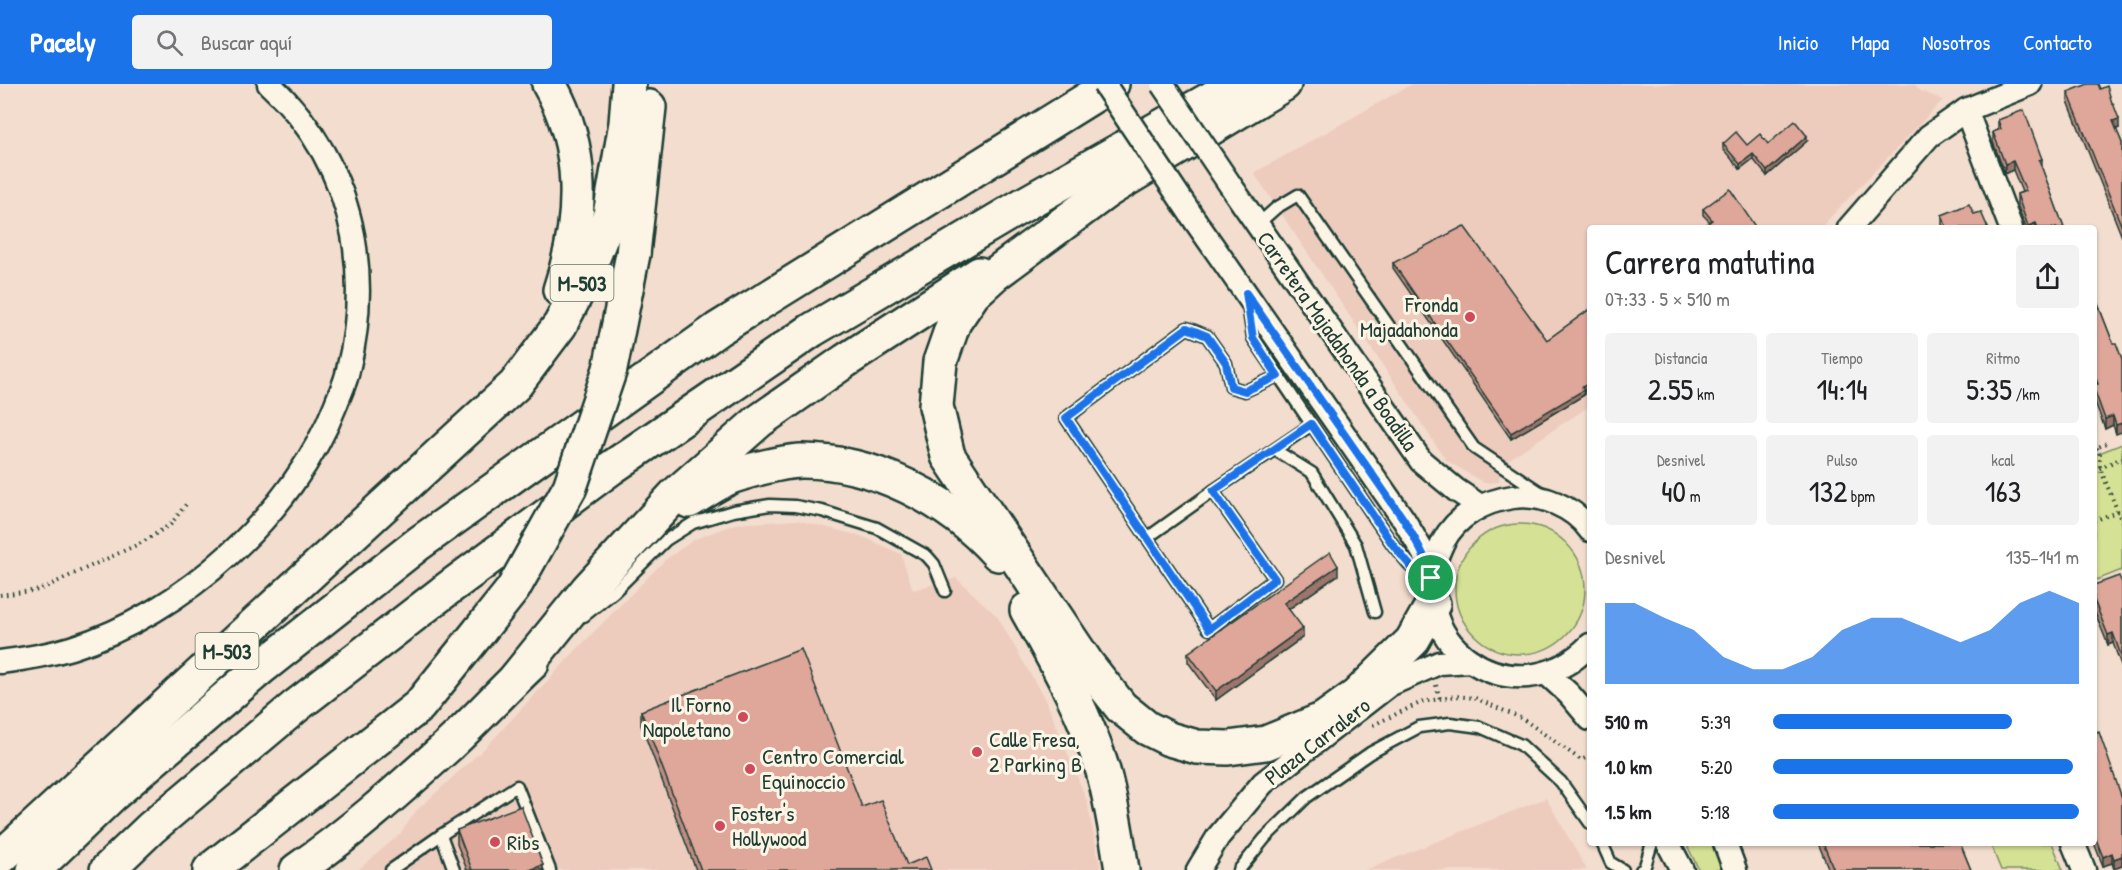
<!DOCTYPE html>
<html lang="es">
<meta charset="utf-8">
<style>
:root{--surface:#fff;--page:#f2f2f2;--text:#202124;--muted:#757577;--accent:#1a73e8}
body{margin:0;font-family:"Patrick Hand",sans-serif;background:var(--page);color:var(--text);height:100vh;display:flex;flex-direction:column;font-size:22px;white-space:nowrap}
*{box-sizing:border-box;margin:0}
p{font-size:20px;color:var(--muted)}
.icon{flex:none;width:33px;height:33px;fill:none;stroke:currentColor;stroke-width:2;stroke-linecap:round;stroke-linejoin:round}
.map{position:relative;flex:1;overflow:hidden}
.panel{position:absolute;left:1587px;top:141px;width:510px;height:621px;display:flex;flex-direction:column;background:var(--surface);border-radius:6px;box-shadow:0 2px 4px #0004}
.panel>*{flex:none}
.pin{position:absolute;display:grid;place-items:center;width:51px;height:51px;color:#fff;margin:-26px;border:3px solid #fff;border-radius:50%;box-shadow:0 2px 6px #0007}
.round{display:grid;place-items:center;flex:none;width:63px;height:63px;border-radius:6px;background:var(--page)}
.head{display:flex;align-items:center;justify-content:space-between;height:102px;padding:0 18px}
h1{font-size:33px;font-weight:600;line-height:45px}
.metrics{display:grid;grid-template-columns:repeat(3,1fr);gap:9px;height:102px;padding:6px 18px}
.metrics div{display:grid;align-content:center;border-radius:6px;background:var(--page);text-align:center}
.metrics b{font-size:30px;font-weight:600}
.metrics small{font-size:16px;font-weight:400}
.metrics p{font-size:16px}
.chart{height:168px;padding:12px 18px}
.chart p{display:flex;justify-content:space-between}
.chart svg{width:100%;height:108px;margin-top:6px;fill:var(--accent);opacity:.7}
ul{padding:0 18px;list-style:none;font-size:20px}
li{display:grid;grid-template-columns:96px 72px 1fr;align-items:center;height:45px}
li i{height:15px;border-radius:8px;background:var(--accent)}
header{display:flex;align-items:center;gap:36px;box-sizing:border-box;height:84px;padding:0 30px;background:var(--accent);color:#fff}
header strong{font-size:28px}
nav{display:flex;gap:33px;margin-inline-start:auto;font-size:21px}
.search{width:420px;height:54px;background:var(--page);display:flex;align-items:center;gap:15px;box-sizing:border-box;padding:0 21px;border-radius:6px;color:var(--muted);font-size:22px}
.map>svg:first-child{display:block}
</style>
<header>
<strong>Pacely</strong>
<div class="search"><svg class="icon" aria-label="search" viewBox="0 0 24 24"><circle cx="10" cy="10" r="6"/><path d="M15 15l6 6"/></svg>Buscar aquí</div>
<nav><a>Inicio</a><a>Mapa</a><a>Nosotros</a><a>Contacto</a></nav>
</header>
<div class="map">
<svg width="2122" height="786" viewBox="0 0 2122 786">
<rect width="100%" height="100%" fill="#f3ddce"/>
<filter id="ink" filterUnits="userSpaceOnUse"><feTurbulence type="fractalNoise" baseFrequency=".0167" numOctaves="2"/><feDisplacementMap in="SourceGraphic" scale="12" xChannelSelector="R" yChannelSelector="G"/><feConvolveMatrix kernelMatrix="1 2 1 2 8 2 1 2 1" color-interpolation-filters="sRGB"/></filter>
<g filter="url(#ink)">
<!-- built -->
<g fill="#edccbe">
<path d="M1412,0H1915L1919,6L1943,16L1820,144H1590V322L1518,369L1500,382L1499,398L1484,399L1446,376L1254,89Z"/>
<path d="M797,436L864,453L901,470L913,506L956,494L997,532L1047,619L1087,717L1101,786H358L400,750L417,726L489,660L577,565L665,476L695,455L735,440Z"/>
<path d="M1546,714L1587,786H1365Z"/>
</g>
<!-- green -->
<g fill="#d5e194" stroke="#7a8f64" stroke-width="1.5">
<path d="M2122,360V486L2094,497V371Z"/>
<circle cx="1520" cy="505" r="65"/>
<path d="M1686,759H1714L1724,786H1699Z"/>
<path d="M1990,759H2052L2063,786H2001Z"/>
</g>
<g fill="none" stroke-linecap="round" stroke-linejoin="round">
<defs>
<g id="service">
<path d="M1257,141L1276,124L1298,111L1474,364L1540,408"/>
<path d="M1248,221L1253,254L1393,461L1428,503"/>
<path d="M1278,292L1245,307L1231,303L1226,279L1207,252L1187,244L1066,334L1209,545L1275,495L1213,407L1311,341"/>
<path d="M1275,366L1312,389L1356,461L1375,528"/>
<path d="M1147,454L1213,407"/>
<path d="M584,532L614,508L666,456L693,439L733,427L770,421L795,422L822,427L877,444L927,472L934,480L945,507"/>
<path d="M1602,759L1611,779L1623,786"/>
<path d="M391,786L441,751"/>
<path d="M454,786L441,751L517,702L550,786"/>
<path d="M1239,786L1265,754L1307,713L1370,669L1419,643L1450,639L1480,643L1521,661L1561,698L1590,739"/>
<path d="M1641,786L1644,785L1652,759"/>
</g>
<g id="minor">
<path d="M1966,26L2011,144"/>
<path d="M1235,108L1421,377L1456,406L1480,422"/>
<path d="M1196,138L1404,436L1424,470L1431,494"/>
<path d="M1849,144L1929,52L1966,26L2030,0"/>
<path d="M1590,446C1574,423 1541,409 1513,413C1485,417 1457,431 1443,458C1394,556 1513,640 1590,561"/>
<path d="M0,578C24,575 48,571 71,564C183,530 294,429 336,320C340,309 346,298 348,286C359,242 361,196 353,151C342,93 313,40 269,0"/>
<path d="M1546,589L1569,610L1590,635"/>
<path d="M1668,759L1682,786"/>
<path d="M1725,759L1735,786"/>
<path d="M2073,759L2084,786"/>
<path d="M1198,786L1218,753L1263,699L1389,601L1439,579L1471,577"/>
</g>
<g id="motorway">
<path d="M549,0C586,64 583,138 560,206"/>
<path d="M1119,98L995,190L973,210L954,238L940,278L936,322L948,372L1088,581L1121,623L1147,644L1169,655L1197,663L1228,664L1266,659L1324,635L1356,612L1412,557L1433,520"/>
<path d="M1100,111L1284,0"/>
<path d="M633,170L649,23"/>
<path d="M689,417C703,409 718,398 733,392C751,386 781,378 800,377C873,376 950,416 998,470"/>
<path d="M1027,526C1056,578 1086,630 1103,687C1112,719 1117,753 1122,786"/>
<path d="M516,594L588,505L675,411L759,337L845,277L979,190"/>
<path d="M0,774L515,301L560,241L586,191L610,131L626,39L629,0"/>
<path d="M34,786L111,712L262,583L418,460L718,245L1112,0"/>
<path d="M107,786L151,744L296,622L450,503L611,384L812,246L1028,118L1237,0"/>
<path d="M210,786L419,622L481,545"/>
<path d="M297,786C351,749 401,704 450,660C478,634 504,605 532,579"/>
</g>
</defs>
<!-- service casing -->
<use href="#service" stroke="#1f3d34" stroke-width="15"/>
<!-- minor casing -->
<use href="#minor" stroke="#1f3d34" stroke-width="27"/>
<!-- motorway casing -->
<use href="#motorway" stroke="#1f3d34" stroke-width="38"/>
<!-- path -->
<g stroke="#1f3d34" stroke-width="4" stroke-dasharray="1.5 4.5" stroke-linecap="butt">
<path d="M2097,364L2100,369V384L2122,438"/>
<path d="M2094,365L2109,358"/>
<path d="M2094,387L2122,374"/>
<path d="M2094,437L2118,427"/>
<path d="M0,511L39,506L143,458L171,440L187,419"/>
<path d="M1436,601L1440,615"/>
<path d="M1373,641L1422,618L1456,612L1475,614L1523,635L1581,676L1590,672"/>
</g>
<!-- service -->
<use href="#service" stroke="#fcf5e5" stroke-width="10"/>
<!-- minor -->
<use href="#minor" stroke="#fcf5e5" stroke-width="22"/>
<!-- motorway -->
<use href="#motorway" stroke="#fcf5e5" stroke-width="33"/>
<defs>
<g id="minor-bridge">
<path d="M1104,0L1196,138"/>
<path d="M1162,0L1235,108"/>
</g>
<path id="motorway-bridge" d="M481,545L513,505L570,403L610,285L633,170"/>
</defs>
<!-- minor-bridge casing -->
<use href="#minor-bridge" stroke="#1f3d34" stroke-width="27" stroke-linecap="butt"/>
<!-- motorway-bridge casing -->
<use href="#motorway-bridge" stroke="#1f3d34" stroke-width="38" stroke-linecap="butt"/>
<!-- minor-bridge -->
<use href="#minor-bridge" stroke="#fcf5e5" stroke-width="22"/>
<!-- motorway-bridge -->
<use href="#motorway-bridge" stroke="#fcf5e5" stroke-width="33"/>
</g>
<!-- wall -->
<g fill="#c08f84" stroke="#1f3d34" stroke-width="1.5">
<path d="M2100,5L2119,44L2116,45L2122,59V153L2068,17V8Z"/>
<path d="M1998,36L2042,85L2064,144H2026L2017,120V110L2022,108L2013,86L2005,90L1993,58V48L1998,46Z"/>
<path d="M1807,57L1767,92L1753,75L1740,85L1723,65V60L1747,61Z"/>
<path d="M1703,125L1756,144L1710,138L1703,131Z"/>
<path d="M1974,130L1988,144H1943L1942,141V131Z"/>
<path d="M1393,179L1547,256L1590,225V305L1584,307V311L1511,355L1393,184Z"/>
<path d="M2094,210L2113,259L2122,275L2116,350L2113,341L2105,345L2094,315V301H2095L2094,298Z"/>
<path d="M1338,491L1289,525L1303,553L1216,616L1188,578V569Z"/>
<path d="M2122,499V584L2113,559L2108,561L2094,526V501Z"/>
<path d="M641,627L862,723L907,781L931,786H696L641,641Z"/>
<path d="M2094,642L2122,714V782L2114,785L2112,779L2103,782L2094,759Z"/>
<path d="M457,746L543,786H467L457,760Z"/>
<path d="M1818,759H1960L1971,786H1829Z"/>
</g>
<!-- shaded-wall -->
<g fill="#9c746c" stroke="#1f3d34" stroke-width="1.5">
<path d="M2119,35V44L2113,47V37Z"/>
<path d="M1807,52V57L1767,92V87Z"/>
<path d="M1753,70V75L1740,85V80Z"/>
<path d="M2042,75V85L2039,76Z"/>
<path d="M2013,77V86L2005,90V80Z"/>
<path d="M2036,139V144H2028V142Z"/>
<path d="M1590,299V305L1584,307V311L1511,355V349L1582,303Z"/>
<path d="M2113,332V341L2105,345V335Z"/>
<path d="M2122,339V348L2116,350V341Z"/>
<path d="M1338,482V491L1284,528V519Z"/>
<path d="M1303,544V553L1216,616V607Z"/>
<path d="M2113,549V559L2108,561V551Z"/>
<path d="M2112,769V779L2103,782V773Z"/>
<path d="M2122,772V782L2114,785V775Z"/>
<path d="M543,781V786H530Z"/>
</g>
<!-- building -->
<g fill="#dfa69a" stroke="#1f3d34" stroke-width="1.5">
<path d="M2088,0H2098L2100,5L2107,2L2112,19H2113L2119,35L2113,37L2122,59V143L2068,8Z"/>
<path d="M2024,26L2042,75L2039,76L2064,144H2038L2036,139L2028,142L2017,110L2026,107L2013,77L2005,80L1993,48L2001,45L1998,36Z"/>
<path d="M1795,37L1807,52L1767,87L1753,70L1740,80L1723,60L1736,48L1747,61L1760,50L1768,60Z"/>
<path d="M1730,105L1756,144H1702L1712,136L1703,125Z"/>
<path d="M1969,120L1974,130L1981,128L1988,144H1947L1942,131Z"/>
<path d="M1464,142L1547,256L1590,225V299L1582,303L1584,306L1511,349L1393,179Z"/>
<path d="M2094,210L2113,259H2116L2122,275V339L2116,341L2113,332L2105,335L2094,305V301L2098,300L2094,289Z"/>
<path d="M1330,468L1338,482L1284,519L1303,544L1216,607L1188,569Z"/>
<path d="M2119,492L2122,499V574L2113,549L2108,551L2094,516V501Z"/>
<path d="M801,565L862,723L881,716L907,781L926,773L931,786H701L641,627Z"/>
<path d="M2094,642L2097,649L2099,648L2122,714V772L2114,775L2112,769L2103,773L2094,750Z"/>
<path d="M521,722L543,781L530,786H472L457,746Z"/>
<path d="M1823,759H1960L1971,786H1834Z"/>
</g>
</g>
<g fill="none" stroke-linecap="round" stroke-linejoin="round" filter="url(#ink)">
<defs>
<path id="route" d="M1246,209L1404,436C1417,459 1432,480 1431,507L1393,461L1311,340L1213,407L1275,495L1209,545L1066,334L1187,244L1207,252L1226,279L1231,303L1245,307L1278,292L1253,254Z"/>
</defs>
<!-- route casing -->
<use href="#route" stroke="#fff" stroke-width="12"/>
<!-- route -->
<use href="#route" stroke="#1a73e8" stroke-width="8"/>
</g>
<!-- markers -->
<g fill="#d1495b" stroke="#fcf5e5" stroke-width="2">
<circle cx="1470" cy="233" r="6"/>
<circle cx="743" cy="633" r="6"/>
<circle cx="977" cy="668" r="6"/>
<circle cx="750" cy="685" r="6"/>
<circle cx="720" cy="742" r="6"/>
<circle cx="495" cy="758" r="6"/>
</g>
<g text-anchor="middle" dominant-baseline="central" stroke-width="6" stroke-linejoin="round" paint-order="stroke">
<!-- shield labels -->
<g fill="#fcf5e5" stroke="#617469" stroke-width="1.5">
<rect x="550.5" y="181" width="63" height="36" rx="4.5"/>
<rect x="195.5" y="549" width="63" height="36" rx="4.5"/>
</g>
<g font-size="21" font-weight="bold" fill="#1f3d34">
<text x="582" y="199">M-503</text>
<text x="227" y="567">M-503</text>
</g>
<!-- poi labels -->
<g font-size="22" fill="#1f3d34" stroke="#fcf5e5" text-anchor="start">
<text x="1458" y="220" text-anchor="end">Fronda<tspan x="1458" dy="25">Majadahonda</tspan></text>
<text x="731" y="620" text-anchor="end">Il Forno<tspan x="731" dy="25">Napoletano</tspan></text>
<text x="989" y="655">Calle Fresa,<tspan x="989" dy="25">2 Parking B</tspan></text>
<text x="762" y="672">Centro Comercial<tspan x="762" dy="25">Equinoccio</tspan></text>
<text x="732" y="729">Foster's<tspan x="732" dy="25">Hollywood</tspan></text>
<text x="507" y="758">Ribs</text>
</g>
<!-- street labels -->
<g font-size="22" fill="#1f3d34" stroke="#fcf5e5">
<text transform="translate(1338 257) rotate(55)">Carretera Majadahonda a Boadilla</text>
<text transform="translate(1317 657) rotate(-38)">Plaza Carralero</text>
</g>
</g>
</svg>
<div class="pin" style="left:1431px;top:494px;background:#1e9e55"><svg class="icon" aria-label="arrive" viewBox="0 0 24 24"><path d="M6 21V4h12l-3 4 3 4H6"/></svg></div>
<section class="panel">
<div class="head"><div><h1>Carrera matutina</h1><p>07:33 · 5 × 510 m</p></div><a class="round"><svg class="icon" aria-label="share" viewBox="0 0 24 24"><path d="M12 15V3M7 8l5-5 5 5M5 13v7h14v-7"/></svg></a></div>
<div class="metrics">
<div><p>Distancia</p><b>2.55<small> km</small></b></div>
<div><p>Tiempo</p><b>14:14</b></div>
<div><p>Ritmo</p><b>5:35<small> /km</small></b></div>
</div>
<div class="metrics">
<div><p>Desnivel</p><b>40<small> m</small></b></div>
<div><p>Pulso</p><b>132<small> bpm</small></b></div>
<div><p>kcal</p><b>163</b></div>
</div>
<div class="chart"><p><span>Desnivel</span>135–141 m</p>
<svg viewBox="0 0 160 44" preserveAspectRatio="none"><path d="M0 44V11L10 11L20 17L30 22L40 33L50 38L60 38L70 33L80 22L90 17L100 17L110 22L120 27L130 22L140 11L150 6L160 11V44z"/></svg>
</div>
<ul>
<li><b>510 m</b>5:39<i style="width:78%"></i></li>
<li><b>1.0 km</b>5:20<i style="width:98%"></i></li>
<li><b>1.5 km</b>5:18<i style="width:100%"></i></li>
</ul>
</section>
</div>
